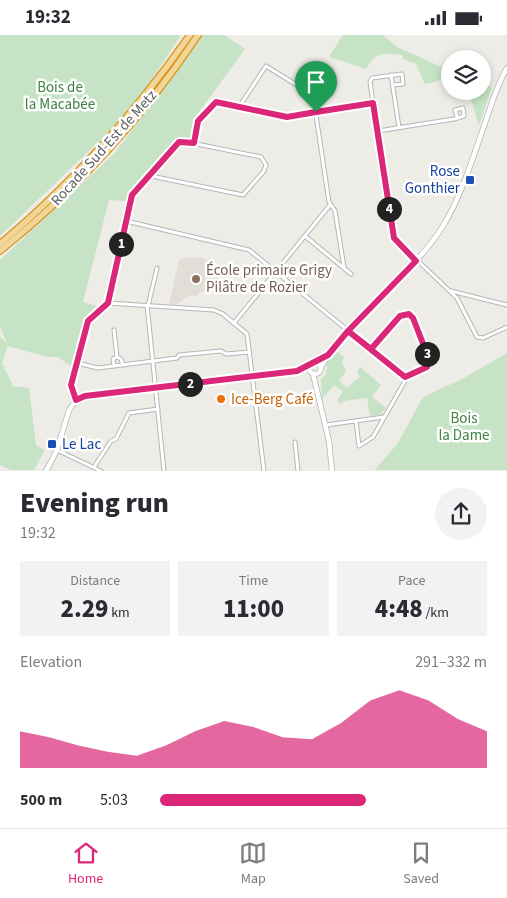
<!DOCTYPE html>
<meta charset="utf-8">
<style>
:root{--surface:#fff;--page:#f2f2f3;--text:#2b2b33;--muted:#7c7c81;--line:#e1e1e2;--accent:#db2777}
body{margin:0;font-family:"Source Sans 3",sans-serif;background:var(--page);color:var(--text);height:100vh;display:flex;flex-direction:column;font-size:19px;white-space:nowrap}
*{box-sizing:border-box;margin:0}
p{font-size:16px;color:var(--muted)}
.icon{flex:none;width:28px;height:28px;fill:none;stroke:currentColor;stroke-width:2;stroke-linecap:round;stroke-linejoin:round}
.map{position:relative;height:436px;overflow:hidden}
.sheet{display:flex;flex-direction:column;background:var(--surface);flex:1}
.sheet>*{flex:none}
.buttons{position:absolute;left:441px;top:15px;display:grid;gap:10px}
.buttons a{display:grid;place-items:center;width:50px;height:50px;border-radius:50%;background:var(--surface);box-shadow:0 2px 8px #0003;font-size:25px}
.pin{position:absolute;display:grid;place-items:center;width:42px;height:42px;color:#fff;margin:-51px -21px;border-radius:50% 50% 50% 0;rotate:-45deg;box-shadow:0 0 5px #0007}
.pin .icon{rotate:45deg}
.km{position:absolute;width:25px;height:25px;margin:-12px;border-radius:50%;background:#222;color:#fff;font-size:14px;line-height:25px;text-align:center}
.round{display:grid;place-items:center;flex:none;width:52px;height:52px;border-radius:26px;background:var(--page)}
.overview{display:flex;align-items:center;justify-content:space-between;height:85px;padding:0 20px}
h1{font-size:28px;font-weight:800;line-height:38px}
.metrics{display:grid;grid-template-columns:repeat(3,1fr);gap:8px;height:85px;padding:5px 20px}
.metrics div{display:grid;align-content:center;border-radius:0px;background:var(--page);text-align:center}
.metrics b{font-size:25px;font-weight:800}
.metrics small{font-size:14px;font-weight:400}
.metrics p{font-size:14px}
.chart{height:140px;padding:10px 20px}
.chart p{display:flex;justify-content:space-between}
.chart svg{width:100%;height:90px;margin-top:5px;fill:var(--accent);opacity:.7}
ul{padding:0 20px;list-style:none;font-size:16px}
li{display:grid;grid-template-columns:80px 60px 1fr;align-items:center;height:38px}
li i{height:12px;border-radius:6px;background:var(--accent)}
.status{display:flex;justify-content:space-between;align-items:center;height:35px;padding:0 25px;background:var(--surface);direction:ltr}
.status svg{height:14px;fill:currentColor}
.menu{display:flex;justify-content:space-around;align-items:center;height:70px;border-top:1px solid var(--line);background:var(--surface);font-size:14px;color:var(--muted)}
.menu a{display:grid;justify-items:center;gap:2px}
.menu .selected{color:var(--accent)}
.map>svg:first-child{display:block}
</style>
<div class="status"><b>19:32</b><svg viewBox="0 0 49 12"><path d="M0 12V9h3v3zM5 12V6h3v6zM10 12V3h3v9zM15 12V0h3v12zM26 1h20v11H26zM47 4h2v5h-2z"/></svg></div>
<div class="map">
<svg width="507" height="436" viewBox="0 0 507 436">
<rect width="100%" height="100%" fill="#eeece6"/>
<!-- education -->
<path fill="#e1ddd7" d="M188,222L202,223L217,231L220,234L217,239L218,246L196,261L191,260L175,270L169,269L179,225Z"/>
<!-- green -->
<g fill="#c7e3c5">
<path d="M0,0H181L146,53L113,93L0,201Z"/>
<path d="M203,0H224L245,14L194,84L190,105L180,102L136,150L127,166L109,165L83,267L97,271L85,282L71,331L58,322H48L8,311L2,328L13,351L29,353L36,410L45,415L34,435H11L0,430V301L7,309L0,291V225L114,119Z"/>
<path d="M343,0H383L397,12L450,36V43L425,49L416,29L403,24L402,20C383,18 376,16 366,34L329,22Z"/>
<path d="M483,49L492,53L479,90L468,56H482Z"/>
<path d="M337,316L344,322L342,328L346,336L339,346L347,353L360,342L357,338L360,332L381,350L372,362L386,373L380,380L370,381L367,363L344,366L341,369L337,365L343,356L334,350L322,364L321,344L326,340L327,328Z"/>
<path d="M507,318V435H375L398,408L423,362L462,344Z"/>
</g>
<g fill="none" stroke-linecap="round" stroke-linejoin="round">
<defs>
<g id="street">
<path d="M391,40L399,92"/>
<path d="M373,68L370,47L372,43L402,39L403,49L393,50"/>
<path d="M239,72L266,31L313,60L329,167L335,176L344,232"/>
<path d="M378,96L454,84L464,81L463,73L455,75L457,82"/>
<path d="M194,108L199,86L216,67L287,82L373,68L394,203L416,226"/>
<path d="M126,186L249,215L405,342"/>
<path d="M305,201L351,239"/>
<path d="M417,225L457,263L477,302L483,303L507,292"/>
<path d="M451,256L507,270"/>
<path d="M108,268L214,275L223,279L247,299L264,436"/>
<path d="M147,270L164,436"/>
<path d="M148,271L157,233"/>
<path d="M234,288L330,170"/>
<path d="M114,295L117,322"/>
<path d="M371,314L400,281L405,279L411,281L429,325L425,334L405,342"/>
<path d="M77,328L98,333L177,323L179,320L221,316L226,319L250,317"/>
<path d="M114,331L113,324L117,322L121,324L123,330"/>
<path d="M76,365L71,350L88,286L108,268L132,160L179,107L182,106L261,122L266,130L264,136L243,160L156,142L151,139"/>
<path d="M356,386L359,411L373,402L405,346V342"/>
<path d="M326,390L384,382"/>
<path d="M295,407L298,436"/>
<path d="M57,415L101,436"/>
<path d="M94,432L111,406L116,404L129,378L158,374"/>
</g>
<g id="secondary">
<circle cx="315" cy="333" r="6"/>
<path d="M321,332C351,276 410,244 443,191C463,158 474,119 487,82C493,65 498,48 507,33"/>
<path d="M313,339L329,406L332,436"/>
<path d="M46,436L57,415L69,375L78,363L258,342L297,336L309,331"/>
</g>
<g id="highway">
<path d="M0,209C73,148 135,78 190,0"/>
<path d="M0,216C76,155 144,81 198,0"/>
</g>
</defs>
<!-- street casing -->
<use href="#street" stroke="#b3b6b9" stroke-width="5"/>
<!-- secondary casing -->
<use href="#secondary" stroke="#b2b5b9" stroke-width="6"/>
<!-- highway casing -->
<use href="#highway" stroke="#da9319" stroke-width="8"/>
<!-- street -->
<use href="#street" stroke="#fff" stroke-width="3"/>
<!-- secondary -->
<use href="#secondary" stroke="#fff" stroke-width="4.5"/>
<!-- highway -->
<use href="#highway" stroke="#f1d699" stroke-width="5.5"/>
</g>
<g fill="none" stroke-linecap="round" stroke-linejoin="round">
<defs>
<path id="route" d="M316,77L287,82L216,67L198,86L194,108L179,107L132,160L108,268L88,286L71,350L76,365L85,361L297,336L328,320L348,296L405,342L427,332L429,324L413,283L409,279L400,281L371,314L348,296L416,226L394,203L373,68L316,77"/>
</defs>
<!-- route casing -->
<use href="#route" stroke="#fff" stroke-width="10"/>
<!-- route -->
<use href="#route" stroke="#db2777" stroke-width="6"/>
</g>
<!-- markers -->
<g fill="#1a4fb4" stroke="#fff" stroke-width="2">
<rect x="465" y="140" width="10" height="10" rx="2.5"/>
<rect x="47" y="404" width="10" height="10" rx="2.5"/>
</g>
<circle fill="#8d6e63" stroke="#fff" stroke-width="2" cx="196" cy="244" r="5"/>
<circle fill="#e8710a" stroke="#fff" stroke-width="2" cx="221" cy="364" r="5"/>
<g text-anchor="middle" dominant-baseline="central" stroke-width="5" stroke-linejoin="round" paint-order="stroke">
<!-- park labels -->
<g font-size="15" fill="#40813f" stroke="#fff">
<text x="60" y="52">Bois de<tspan x="60" dy="17">la Macabée</tspan></text>
<text x="464" y="383">Bois<tspan x="464" dy="17">la Dame</tspan></text>
</g>
<!-- street labels -->
<g font-size="15" fill="#5d6164" stroke="#fff">
<text transform="translate(104 113) rotate(-48)">Rocade Sud-Est de Metz</text>
</g>
<!-- transit labels -->
<g font-size="15" fill="#164399" stroke="#fff" text-anchor="end">
<text x="460" y="136">Rose<tspan x="460" dy="17">Gonthier</tspan></text>
<text x="62" y="409" text-anchor="start">Le Lac</text>
</g>
<!-- education labels -->
<g font-size="15" fill="#785e54" stroke="#fff" text-anchor="start">
<text x="206" y="235">École primaire Grigy<tspan x="206" dy="17">Pilâtre de Rozier</tspan></text>
</g>
<!-- food labels -->
<g font-size="15" fill="#c56008" stroke="#fff" text-anchor="start">
<text x="231" y="364">Ice-Berg Café</text>
</g>
</g>
</svg>
<div class="buttons">
<a><svg class="icon" aria-label="layers" viewBox="0 0 24 24"><path d="M12 4l9 5-9 5-9-5zM3 14l9 5 9-5"/></svg></a>
</div>
<div class="pin" style="left:316px;top:77px;background:#1e9e55"><svg class="icon" aria-label="arrive" viewBox="0 0 24 24"><path d="M6 21V4h12l-3 4 3 4H6"/></svg></div>
<b class="km" style="left:121px;top:209px">1</b>
<b class="km" style="left:190px;top:349px">2</b>
<b class="km" style="left:427px;top:319px">3</b>
<b class="km" style="left:389px;top:174px">4</b>
</div>
<section class="sheet">
<div class="overview"><div><h1>Evening run</h1><p>19:32</p></div><a class="round"><svg class="icon" aria-label="share" viewBox="0 0 24 24"><path d="M12 15V3M7 8l5-5 5 5M5 13v7h14v-7"/></svg></a></div>
<div class="metrics">
<div><p>Distance</p><b>2.29<small> km</small></b></div>
<div><p>Time</p><b>11:00</b></div>
<div><p>Pace</p><b>4:48<small> /km</small></b></div>
</div>
<div class="chart"><p><span>Elevation</span>291–332 m</p>
<svg viewBox="0 0 160 44" preserveAspectRatio="none"><path d="M0 44V26L10 29L20 33L30 36L40 38L50 33L60 26L70 21L80 24L90 29L100 30L110 22L120 11L130 6L140 11L150 20L160 26V44z"/></svg>
</div>
<ul>
<li><b>500 m</b>5:03<i style="width:63%"></i></li>
</ul>
</section>
<nav class="menu">
<a class="selected"><svg class="icon" aria-label="home" viewBox="0 0 24 24"><path d="M3 11l9-7 9 7M6 9v11h12V9"/></svg>Home</a>
<a><svg class="icon" aria-label="map" viewBox="0 0 24 24"><path d="M3 6l6-2 6 2 6-2v14l-6 2-6-2-6 2zM9 4v14M15 6v14"/></svg>Map</a>
<a><svg class="icon" aria-label="saved" viewBox="0 0 24 24"><path d="M7 4h10v16l-5-4-5 4z"/></svg>Saved</a>
</nav>
